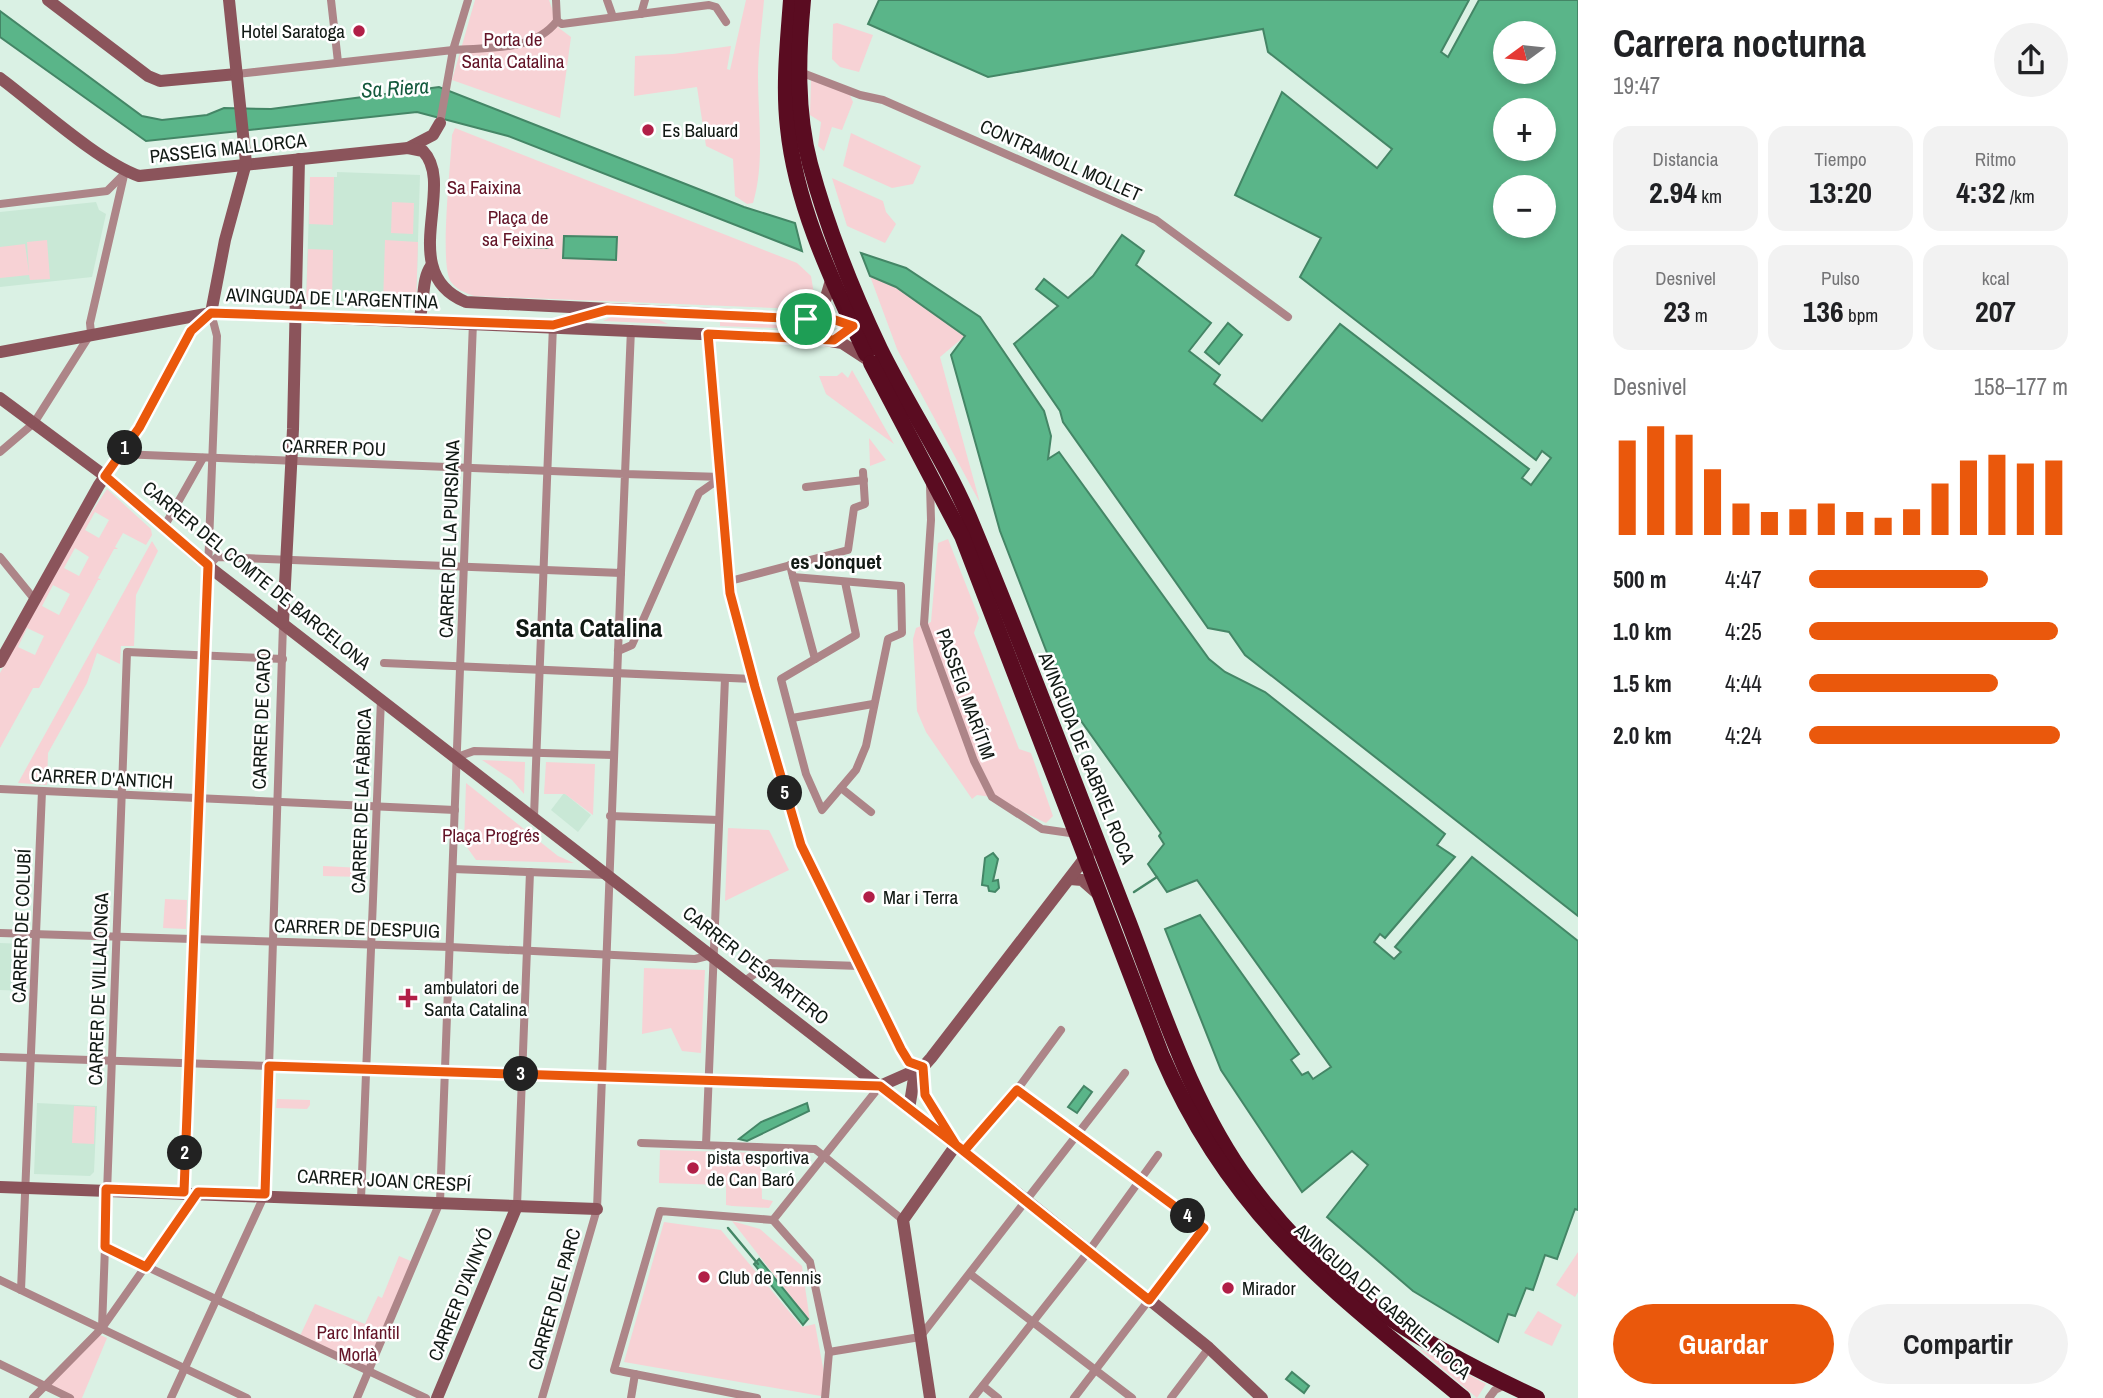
<!DOCTYPE html>
<html lang="es">
<meta charset="utf-8">
<style>
:root{--surface:#fff;--page:#f2f2f2;--text:#202124;--muted:#757577;--accent:#ea580c}
body{margin:0;font-family:"Archivo Narrow",sans-serif;background:var(--page);color:var(--text);height:100vh;display:flex;flex-direction:column;font-size:26px;white-space:nowrap}
*{box-sizing:border-box;margin:0}
p{font-size:23px;color:var(--muted)}
.icon{flex:none;width:38px;height:38px;fill:none;stroke:currentColor;stroke-width:2;stroke-linecap:round;stroke-linejoin:round}
.map{position:relative;flex:1;overflow:hidden}
.drawer{display:flex;flex-direction:column;background:var(--surface);width:525px}
.drawer>*{flex:none}
.needle{width:46px;rotate:255deg}
.fabs{position:absolute;left:1493px;top:21px;display:grid;gap:14px}
.fabs a{display:grid;place-items:center;width:63px;height:63px;border-radius:50%;background:var(--surface);box-shadow:0 4px 10px #0003;font-size:35px}
.pin{position:absolute;display:grid;place-items:center;width:60px;height:60px;color:#fff;margin:-30px;border:4px solid #fff;border-radius:50%;box-shadow:0 2px 7px #0007}
.km{position:absolute;width:35px;height:35px;margin:-18px;border-radius:50%;background:#222;color:#fff;font-size:19px;line-height:35px;text-align:center}
.round{display:grid;place-items:center;flex:none;width:74px;height:74px;border-radius:37px;background:var(--page)}
.head{display:flex;align-items:center;justify-content:space-between;height:119px;padding:0 35px}
h1{font-size:38px;font-weight:800;line-height:52px}
.metrics{display:grid;grid-template-columns:repeat(3,1fr);gap:10px;height:119px;padding:7px 35px}
.metrics div{display:grid;align-content:center;border-radius:18px;background:var(--page);text-align:center}
.metrics b{font-size:30px;font-weight:800}
.metrics small{font-size:19px;font-weight:400}
.metrics p{font-size:19px}
.chart{height:196px;padding:14px 35px}
.chart p{display:flex;justify-content:space-between}
.chart svg{width:100%;height:126px;margin-top:7px;stroke:var(--accent);stroke-width:6}
.button{display:flex;gap:14px;margin-top:auto;padding:14px 35px}
.button a{flex:1;height:80px;border-radius:42px;background:var(--accent);color:#fff;font-size:28px;font-weight:800;line-height:80px;text-align:center}
.button a+a{background:var(--page);color:var(--text)}
ul{padding:0 35px;list-style:none;font-size:23px}
li{display:grid;grid-template-columns:112px 84px 1fr;align-items:center;height:52px}
li i{height:18px;border-radius:9px;background:var(--accent)}
main{display:flex;flex:1;min-height:0}
.map>svg:first-child{display:block}
</style>
<main>
<div class="map">
<svg width="1578" height="1398" viewBox="0 0 1578 1398">
<rect width="100%" height="100%" fill="#daf1e4"/>
<!-- built -->
<g fill="#c9e8d6">
<path d="M337,172L420,175L416,306L306,303L310,177H337Z"/>
<path d="M96,202L99,210L106,214L92,277L0,287V212Z"/>
<path d="M564,793L591,815L578,832L551,810Z"/>
<path d="M0,943L27,944L26,991L0,990Z"/>
<path d="M37,1103L97,1106L94,1172L90,1176L34,1174Z"/>
</g>
<!-- green -->
<g fill="#f7d2d5" fill-rule="evenodd">
<path d="M475,0H549L559,28L571,37L560,118L452,80Z"/>
<path d="M746,0H764C762,25 758,52 758,77C758,118 765,163 753,203L747,204L735,196L733,159L706,146L697,87L634,96L635,56L673,54L731,46L727,69L730,70Z"/>
<path d="M837,23L873,35L859,72L840,67L832,59L833,24Z"/>
<path d="M811,80L849,93L853,102L842,130L832,127L824,151L818,146L821,122L810,115Z"/>
<path d="M455,128L797,263L811,276L814,294L799,309L474,296C466,293 457,290 451,282C439,265 451,163 452,135Z"/>
<path d="M851,133L921,166L913,184L892,188L843,166Z"/>
<path d="M310,177H334L333,225L309,224Z"/>
<path d="M832,178L883,201L886,212L896,224L885,243L847,226Z"/>
<path d="M392,202L414,203L413,234L391,233Z"/>
<path d="M47,240L50,279L30,280L29,275L0,278V247L25,244L29,273L27,242Z"/>
<path d="M385,240L418,242L416,306L383,305Z"/>
<path d="M308,249L333,250L332,301L306,300Z"/>
<path d="M870,276L896,287L965,336L940,357L980,503L897,349Z"/>
<path d="M613,316L653,317L668,324L603,321Z"/>
<path d="M720,320L822,324L824,330L720,326Z"/>
<path d="M852,370L894,444L826,394L819,376H837L842,372L848,378Z"/>
<path d="M869,438L886,460L870,466Z"/>
<path d="M107,489L151,529L152,535L146,545L123,533L115,547L118,549H114L98,578L101,580H98L39,688H33L0,748V673L78,533ZM95,512L109,520L99,538L85,530ZM75,548L89,557L79,576L64,568ZM53,585L70,594L59,615L42,606ZM27,628L44,636L35,655L18,647Z"/>
<path d="M948,539L979,618L974,633L1019,749L1031,753L1053,816L1046,823L992,797L977,795L972,799L926,732L917,711L913,639L916,628L931,622L938,543Z"/>
<path d="M152,541L158,551L136,595L134,646H121L120,664L97,653L87,683L48,753L47,785L18,783Z"/>
<path d="M482,760L525,762L524,794L512,780Z"/>
<path d="M546,762L595,764L593,815L565,794H544Z"/>
<path d="M466,783L558,856L574,863L476,860L464,843Z"/>
<path d="M728,828L769,830L789,870L725,901Z"/>
<path d="M323,866L362,868L361,877L323,876Z"/>
<path d="M165,899L187,900L186,929L163,928Z"/>
<path d="M644,968L705,970L701,1053L682,1051L671,1028L642,1034Z"/>
<path d="M277,1099L310,1100V1105L307,1109L276,1108Z"/>
<path d="M74,1106L95,1107L94,1144L72,1143Z"/>
<path d="M660,1150L761,1153L762,1199L773,1201L769,1208L732,1206L726,1205V1185L659,1183Z"/>
<path d="M732,1221L760,1229L802,1266L810,1321Z"/>
<path d="M664,1222L721,1230L802,1327L815,1324L826,1384L821,1396L624,1362Z"/>
<path d="M1578,1252V1292L1575,1297L1556,1285Z"/>
<path d="M399,1256L413,1262L369,1369L299,1338L315,1304L365,1324L378,1296L382,1298Z"/>
<path d="M1538,1311L1562,1325L1552,1346L1524,1333Z"/>
<path d="M95,1333L107,1338L82,1398H70L45,1385Z"/>
<path d="M1418,1348L1486,1384L1477,1398Z"/>
</g>
<!-- water -->
<g fill="#5ab589" stroke="#448666" stroke-width="2" fill-rule="evenodd">
<path d="M879,0H1469L1441,52L1448,57L1479,0H1578V916L1245,655L1229,632L1208,628L1063,422L1060,411L1014,344L1058,306L1036,289L1044,279L1068,298L1093,276L1122,235L1144,251L1136,265L1211,323L1189,351L1220,375L1214,384L1262,421L1340,324L1529,469L1522,478L1531,485L1551,458L1542,451L1536,460L1300,277L1321,238L1235,195L1282,92L1377,168L1392,149L1268,52L1263,29L988,77L868,24ZM1505,33H1544V72H1505ZM1505,110H1544V149H1505ZM1505,187H1544V226H1505Z"/>
<path d="M0,11L142,116L162,120L207,115L224,108L271,109L439,87L744,207L795,223L802,251L508,136L417,112L146,141L0,37Z"/>
<path d="M564,236L617,237L616,260L563,258Z"/>
<path d="M517,242L548,243L550,246L548,248L516,247L514,245Z"/>
<path d="M861,253L906,268L980,317L1044,411L1051,436L1048,459L1059,452L1209,659L1225,672L1265,692L1445,834L1437,845L1455,857L1385,938L1380,934L1374,942L1394,959L1401,952L1395,947L1472,857L1578,941V1210L1575,1209L1557,1259L1545,1255L1533,1290L1526,1288L1515,1316L1508,1314L1498,1342L1413,1291L1327,1217L1368,1165L1352,1151L1302,1192L1221,1070L1165,929L1200,915L1299,1054L1291,1060L1302,1075L1308,1072L1313,1079L1331,1067L1197,880L1167,892L1148,864L1164,844L1159,836L1161,833L1064,697L1000,531L951,355L965,336L896,287L870,276Z"/>
<path d="M1228,323L1242,335L1219,364L1205,352Z"/>
<path d="M993,853L998,859L993,881L998,880L999,888L995,892L989,891L988,886L982,885L985,858Z"/>
<path d="M1084,1086L1092,1092L1077,1113L1068,1107Z"/>
<path d="M807,1103L809,1111L747,1141L739,1139L761,1122Z"/>
<path d="M759,1259L808,1319L803,1325L754,1264Z"/>
<path d="M1292,1372L1309,1386L1304,1393L1286,1379Z"/>
</g>
<g fill="none" stroke-linecap="round" stroke-linejoin="round">
<!-- stream -->
<g stroke="#448666" stroke-width="2.5">
<path d="M1134,892L1157,877"/>
<path d="M728,1228L758,1264"/>
</g>
<!-- street -->
<g stroke="#ad8588" stroke-width="8">
<path d="M331,0L338,62"/>
<path d="M468,0L453,50C489,47 533,52 557,21L556,0"/>
<path d="M607,0L613,17"/>
<path d="M641,14L645,0"/>
<path d="M557,21L562,24L709,5L716,7L726,22"/>
<path d="M800,72L860,95L883,100L1156,220L1288,317"/>
<path d="M237,74L453,50L440,123"/>
<path d="M0,204L107,191L122,176"/>
<path d="M631,329L625,474L722,477"/>
<path d="M708,334L731,593L794,823L801,845L901,1049L909,1062L920,1066"/>
<path d="M0,452L34,423L91,333L90,323L125,171"/>
<path d="M120,454L625,474L621,573L217,557L208,566"/>
<path d="M930,485L931,520L924,624L974,761L992,797L1042,829L1077,834"/>
<path d="M806,487L864,480"/>
<path d="M164,527L203,458"/>
<path d="M0,557L35,600"/>
<path d="M790,565L793,577L901,586L902,633L888,639L866,746L856,770L822,810L806,774L781,679L815,659"/>
<path d="M793,577L815,659L856,635L845,582"/>
<path d="M730,581L848,550L854,508L865,504L863,472"/>
<path d="M618,651L632,645L699,493L722,477"/>
<path d="M384,663L753,679"/>
<path d="M792,718L873,704"/>
<path d="M457,757L474,751L613,755"/>
<path d="M841,788L871,812"/>
<path d="M0,789L455,810"/>
<path d="M534,816L553,325L580,315H596L605,311"/>
<path d="M610,816L719,820"/>
<path d="M453,869L607,875"/>
<path d="M0,933L450,947L695,959L712,955"/>
<path d="M746,980L770,963L859,966"/>
<path d="M0,1057L877,1086"/>
<path d="M1017,1090L1204,1228L1074,1398"/>
<path d="M641,1143L815,1149L903,1220"/>
<path d="M706,1145L725,678"/>
<path d="M964,1151L1017,1090L1061,1030"/>
<path d="M184,1192L217,336L211,313"/>
<path d="M361,1199L381,699"/>
<path d="M517,1206L530,872"/>
<path d="M773,1220L810,1262L829,1352L825,1398"/>
<path d="M773,1220L880,1086"/>
<path d="M105,1247L426,1398"/>
<path d="M970,1274L1132,1398"/>
<path d="M0,1280L247,1398"/>
<path d="M21,1290L42,791"/>
<path d="M102,1328L127,652L283,659"/>
<path d="M829,1352L920,1337L1125,1073"/>
<path d="M0,1364L70,1398"/>
<path d="M983,1386L998,1398"/>
<path d="M33,1398L102,1328L198,1192"/>
<path d="M171,1398L265,1194L283,624"/>
<path d="M357,1398L440,1202L473,322"/>
<path d="M542,1398L597,1209L621,573"/>
<path d="M631,1398L635,1374"/>
<path d="M757,1398L614,1370L660,1211L773,1220"/>
<path d="M973,1398L1088,1252L1158,1155"/>
<path d="M1171,1398L1209,1348"/>
<path d="M1489,1398L1495,1390L1507,1384"/>
</g>
<!-- secondary -->
<g stroke="#8b545b" stroke-width="12">
<path d="M48,0L148,76L160,81L237,74"/>
<path d="M0,78C35,104 100,163 139,176L408,148L433,135L440,123"/>
<path d="M408,148L423,151C457,186 395,273 466,302L835,320L857,328"/>
<path d="M211,313L225,240L246,163L229,0"/>
<path d="M806,319L824,304L832,277"/>
<path d="M419,320C425,303 421,280 431,266"/>
<path d="M0,352L211,313L819,339L842,343L868,360"/>
<path d="M0,398L105,476L208,566L1025,1199L1209,1348L1262,1398"/>
<path d="M283,623L293,429L299,159"/>
<path d="M0,662L99,485L139,428L191,331L211,313"/>
<path d="M1070,879L1082,880L1099,895"/>
<path d="M923,1067L925,1095L950,1136"/>
<path d="M880,1086L923,1067L931,1058L1088,854"/>
<path d="M909,1109L914,1078L923,1067"/>
<path d="M0,1187L597,1209"/>
<path d="M437,1398L517,1206"/>
<path d="M930,1398L903,1220L956,1145"/>
</g>
<!-- highway -->
<g stroke="#5a0c21" stroke-width="16">
<path d="M791,0C788,42 783,85 788,128C796,207 833,282 866,354"/>
<path d="M803,0C798,54 796,111 810,164C827,227 852,290 880,349C909,408 947,463 972,524C1027,656 1077,790 1129,923C1163,1012 1193,1107 1250,1184C1329,1291 1419,1343 1537,1398"/>
<path d="M871,363L962,536L1162,1056C1232,1218 1332,1290 1463,1398"/>
</g>
</g>
<g fill="none" stroke-linecap="round" stroke-linejoin="round">
<defs>
<path id="route" d="M806,319L607,310L553,325L211,313L191,331L139,428L105,476L208,565L184,1192L106,1189L105,1247L146,1267L198,1192L265,1194L269,1066L880,1086L956,1145L964,1151L1017,1090L1204,1228L1149,1300L956,1145L925,1095L923,1067L909,1062L901,1049L801,845L755,687L730,593L708,334L834,340L853,326L835,320L806,319"/>
</defs>
<!-- route casing -->
<use href="#route" stroke="#fff" stroke-width="14"/>
<!-- route -->
<use href="#route" stroke="#ea580c" stroke-width="9"/>
</g>
<!-- markers -->
<g fill="#b11f47" stroke="#fff" stroke-width="2.5">
<circle cx="359" cy="31" r="7"/>
<circle cx="648" cy="130" r="7"/>
<circle cx="869" cy="897" r="7"/>
<path d="M404.5 987.5h7v7h7v7h-7v7h-7v-7h-7v-7h7z"/>
<circle cx="693" cy="1168" r="7"/>
<circle cx="704" cy="1277" r="7"/>
<circle cx="1228" cy="1288" r="7"/>
</g>
<g text-anchor="middle" dominant-baseline="central" stroke-width="5" stroke-linejoin="round" paint-order="stroke">
<!-- poi labels -->
<g font-size="19" fill="#111914" stroke="#fff" text-anchor="start">
<text x="345" y="31" text-anchor="end">Hotel Saratoga</text>
<text x="662" y="130">Es Baluard</text>
<text x="883" y="897">Mar i Terra</text>
<text x="424" y="987">ambulatori de<tspan x="424" dy="22">Santa Catalina</tspan></text>
<text x="707" y="1157">pista esportiva<tspan x="707" dy="22">de Can Baró</tspan></text>
<text x="718" y="1277">Club de Tennis</text>
<text x="1242" y="1288">Mirador</text>
</g>
<!-- park labels -->
<g font-size="19" fill="#631427" stroke="#fff">
<text x="513" y="39">Porta de<tspan x="513" dy="22">Santa Catalina</tspan></text>
<text x="484" y="187">Sa Faixina</text>
<text x="518" y="217">Plaça de<tspan x="518" dy="22">sa Feixina</tspan></text>
<text x="491" y="835">Plaça Progrés</text>
<text x="358" y="1332">Parc Infantil<tspan x="358" dy="22">Morlà</tspan></text>
</g>
<!-- street labels -->
<g font-size="19" fill="#111914" stroke="#fff">
<text transform="translate(228 148) rotate(-6)">PASSEIG MALLORCA</text>
<text transform="translate(1061 160) rotate(24)">CONTRAMOLL MOLLET</text>
<text transform="translate(332 298) rotate(2)">AVINGUDA DE L'ARGENTINA</text>
<text transform="translate(334 447) rotate(2)">CARRER POU</text>
<text transform="translate(449 539) rotate(-88)">CARRER DE LA PURSIANA</text>
<text transform="translate(257 575) rotate(39)">CARRER DEL COMTE DE BARCELONA</text>
<text transform="translate(966 694) rotate(70)">PASSEIG MARÍTIM</text>
<text transform="translate(261 719) rotate(-88)">CARRER DE CARO</text>
<text transform="translate(1087 758) rotate(68)">AVINGUDA DE GABRIEL ROCA</text>
<text transform="translate(102 778) rotate(3)">CARRER D'ANTICH</text>
<text transform="translate(361 801) rotate(-88)">CARRER DE LA FÀBRICA</text>
<text transform="translate(21 926) rotate(-88)">CARRER DE COLUBÍ</text>
<text transform="translate(357 928) rotate(2)">CARRER DE DESPUIG</text>
<text transform="translate(756 965) rotate(38)">CARRER D'ESPARTERO</text>
<text transform="translate(98 989) rotate(-88)">CARRER DE VILLALONGA</text>
<text transform="translate(384 1180) rotate(3)">CARRER JOAN CRESPÍ</text>
<text transform="translate(460 1294) rotate(-68)">CARRER D'AVINYÓ</text>
<text transform="translate(554 1299) rotate(-74)">CARRER DEL PARC</text>
<text transform="translate(1383 1301) rotate(41)">AVINGUDA DE GABRIEL ROCA</text>
</g>
<!-- water labels -->
<g font-size="21" font-style="italic" fill="#13593c" stroke="#fff">
<text transform="translate(395 88) rotate(-4)">Sa Riera</text>
</g>
<!-- neighbourhood labels -->
<g font-size="21" font-weight="bold" fill="#111914" stroke="#fff">
<text x="836" y="561">es Jonquet</text>
</g>
<!-- district labels -->
<g font-size="26" font-weight="bold" fill="#111914" stroke="#fff">
<text x="589" y="627">Santa Catalina</text>
</g>
</g>
</svg>
<div class="fabs">
<a><svg class="needle" viewBox="-14 -14 28 28"><path d="M0-13l5 13h-10z" fill="#e53935"/><path d="M0 13l5-13h-10z" fill="#757577"/></svg></a>
<a>+</a>
<a>−</a>
</div>
<div class="pin" style="left:806px;top:319px;background:#1e9e55"><svg class="icon" aria-label="arrive" viewBox="0 0 24 24"><path d="M6 21V4h12l-3 4 3 4H6"/></svg></div>
<b class="km" style="left:125px;top:448px">1</b>
<b class="km" style="left:185px;top:1153px">2</b>
<b class="km" style="left:521px;top:1074px">3</b>
<b class="km" style="left:1188px;top:1216px">4</b>
<b class="km" style="left:785px;top:793px">5</b>
</div>
<section class="drawer">
<div class="head"><div><h1>Carrera nocturna</h1><p>19:47</p></div><a class="round"><svg class="icon" aria-label="share" viewBox="0 0 24 24"><path d="M12 15V3M7 8l5-5 5 5M5 13v7h14v-7"/></svg></a></div>
<div class="metrics">
<div><p>Distancia</p><b>2.94<small> km</small></b></div>
<div><p>Tiempo</p><b>13:20</b></div>
<div><p>Ritmo</p><b>4:32<small> /km</small></b></div>
</div>
<div class="metrics">
<div><p>Desnivel</p><b>23<small> m</small></b></div>
<div><p>Pulso</p><b>136<small> bpm</small></b></div>
<div><p>kcal</p><b>207</b></div>
</div>
<div class="chart"><p><span>Desnivel</span>158–177 m</p>
<svg viewBox="0 0 160 44" preserveAspectRatio="none"><path d="M5 44V11M15 44V6M25 44V9M35 44V21M45 44V33M55 44V36M65 44V35M75 44V33M85 44V36M95 44V38M105 44V35M115 44V26M125 44V18M135 44V16M145 44V19M155 44V18"/></svg>
</div>
<ul>
<li><b>500 m</b>4:47<i style="width:69%"></i></li>
<li><b>1.0 km</b>4:25<i style="width:96%"></i></li>
<li><b>1.5 km</b>4:44<i style="width:73%"></i></li>
<li><b>2.0 km</b>4:24<i style="width:97%"></i></li>
</ul>
<div class="button"><a>Guardar</a><a>Compartir</a></div>
</section>
</main>
